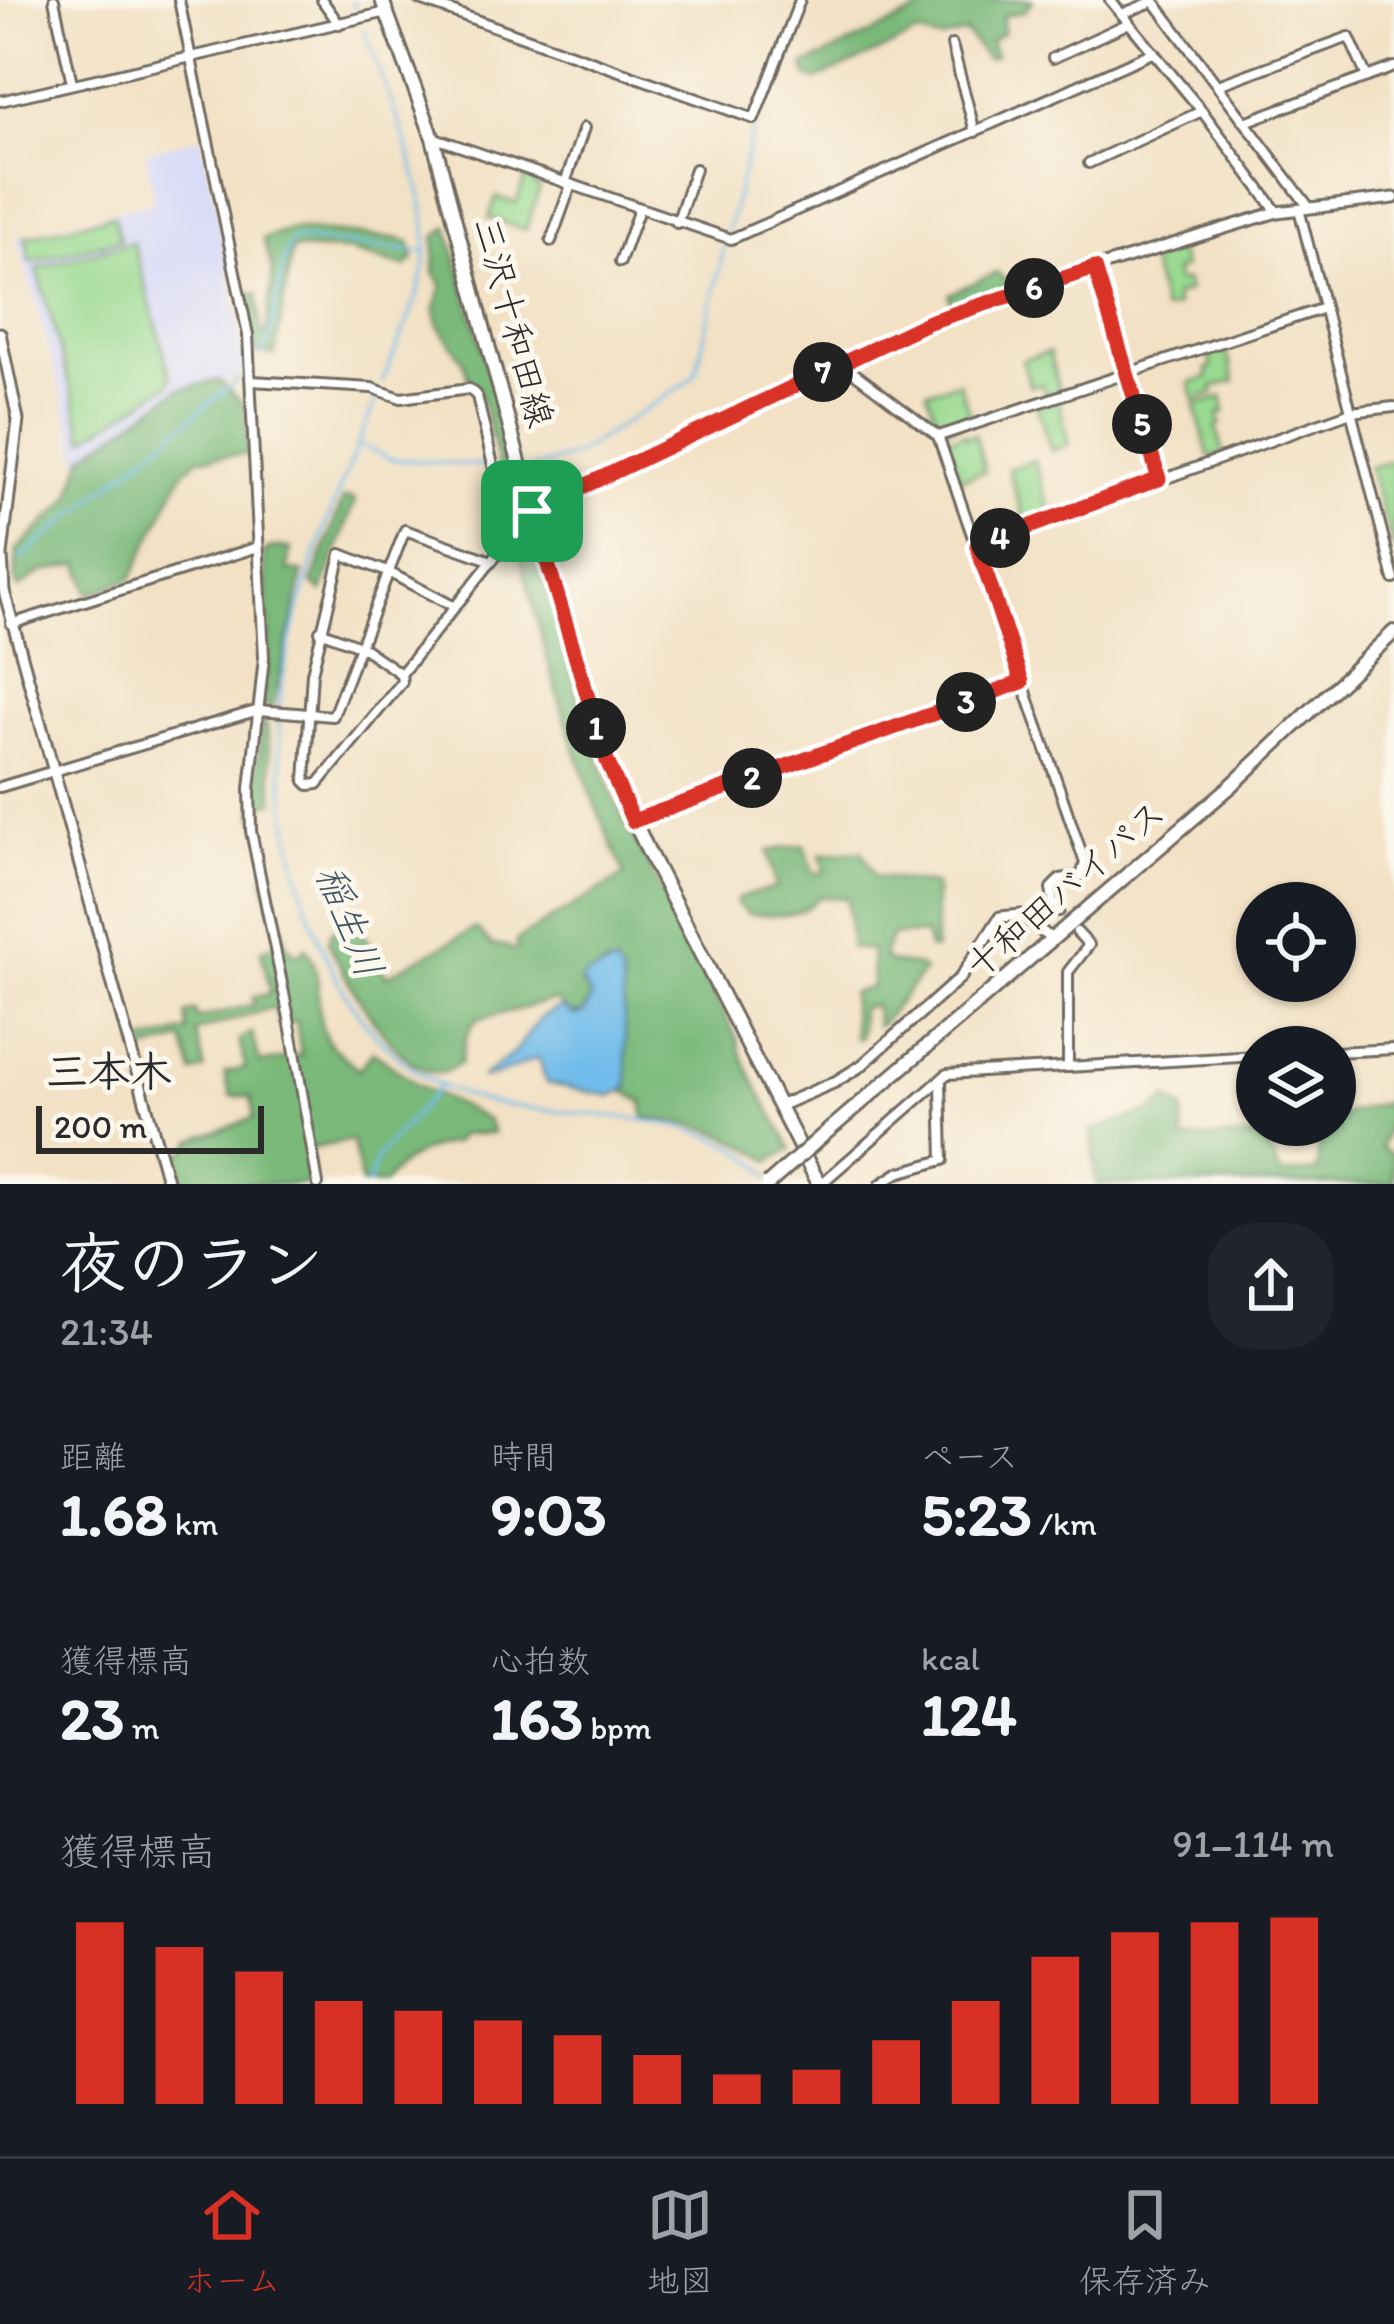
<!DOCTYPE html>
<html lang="ja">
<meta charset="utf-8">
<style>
:root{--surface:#171b24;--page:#20242c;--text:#f1f3f6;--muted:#9ea1a6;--line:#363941;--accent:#d93025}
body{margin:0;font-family:Itim,"Klee One",sans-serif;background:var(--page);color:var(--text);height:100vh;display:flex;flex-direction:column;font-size:45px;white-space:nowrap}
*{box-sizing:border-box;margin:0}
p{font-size:39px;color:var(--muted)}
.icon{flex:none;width:66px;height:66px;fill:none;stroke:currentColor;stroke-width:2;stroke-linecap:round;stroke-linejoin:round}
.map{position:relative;height:1184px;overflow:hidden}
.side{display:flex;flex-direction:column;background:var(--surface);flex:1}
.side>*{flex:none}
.fabs{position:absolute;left:1236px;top:882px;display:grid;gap:24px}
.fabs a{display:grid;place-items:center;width:120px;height:120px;border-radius:50%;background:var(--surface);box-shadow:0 3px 9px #0004;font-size:60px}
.scale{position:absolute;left:36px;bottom:30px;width:228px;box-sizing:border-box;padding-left:12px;border:6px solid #2b2b2b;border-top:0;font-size:33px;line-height:42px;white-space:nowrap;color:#2b2b2b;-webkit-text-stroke:9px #fbf7ec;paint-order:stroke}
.pin{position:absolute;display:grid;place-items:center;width:102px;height:102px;color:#fff;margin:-51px;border-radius:24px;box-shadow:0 6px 18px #0006}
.km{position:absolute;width:60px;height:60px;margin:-30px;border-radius:50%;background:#222;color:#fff;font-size:33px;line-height:60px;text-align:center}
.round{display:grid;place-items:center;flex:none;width:126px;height:126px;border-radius:48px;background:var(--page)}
.overview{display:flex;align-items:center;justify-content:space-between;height:204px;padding:0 60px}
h1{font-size:66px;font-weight:700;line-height:90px}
.metrics{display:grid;grid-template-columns:repeat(3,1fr);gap:18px;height:204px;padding:12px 60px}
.metrics div{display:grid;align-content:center}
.metrics b{font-size:60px;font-weight:700}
.metrics small{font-size:33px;font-weight:400}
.metrics p{font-size:33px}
.chart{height:336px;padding:24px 60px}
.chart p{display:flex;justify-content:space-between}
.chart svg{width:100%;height:216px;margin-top:12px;stroke:var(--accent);stroke-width:6}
.dock{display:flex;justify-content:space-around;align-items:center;height:168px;border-top:3px solid var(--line);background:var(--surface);font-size:33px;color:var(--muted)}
.dock a{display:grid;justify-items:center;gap:6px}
.dock .current{color:var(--accent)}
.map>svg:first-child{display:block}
</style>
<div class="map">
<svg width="1394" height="1184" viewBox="0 0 1394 1184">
<rect width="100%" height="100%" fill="#fbf7ec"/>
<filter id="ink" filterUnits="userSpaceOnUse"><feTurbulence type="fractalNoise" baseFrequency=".00833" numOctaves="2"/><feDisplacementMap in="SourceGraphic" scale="24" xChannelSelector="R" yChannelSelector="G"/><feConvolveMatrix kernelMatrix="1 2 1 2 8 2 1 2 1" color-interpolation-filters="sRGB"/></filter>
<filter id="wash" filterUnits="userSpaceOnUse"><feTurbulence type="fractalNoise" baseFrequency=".004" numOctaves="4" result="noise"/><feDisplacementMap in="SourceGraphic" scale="48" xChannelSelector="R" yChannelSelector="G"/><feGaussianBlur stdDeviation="2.7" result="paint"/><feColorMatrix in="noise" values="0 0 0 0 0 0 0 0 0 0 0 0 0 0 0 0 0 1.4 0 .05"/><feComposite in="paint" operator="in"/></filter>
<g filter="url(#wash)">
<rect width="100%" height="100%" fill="#f2e1c4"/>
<!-- built -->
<path fill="#d5d8f9" d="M201,137L233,290L245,370L93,471L81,463L17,237L154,202L146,152Z"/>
<!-- green -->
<g fill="#99d990" stroke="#62825e" stroke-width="3">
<path d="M526,175L536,178L534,185L540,187L526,230L489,218L496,197L516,203Z"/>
<path d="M114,215L120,240L31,262L25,237Z"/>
<path d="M133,242L171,378L168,385L85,439L37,268Z"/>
<path d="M1178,248L1183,268L1174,272L1177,282L1186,281L1188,291L1174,296L1176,307L1163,310L1149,258Z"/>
<path d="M1225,346L1235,381L1213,387L1214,393L1195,401L1190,383L1209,377L1207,369L1212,367L1208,353Z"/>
<path d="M1049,352L1059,391L1045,395L1042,384L1030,386L1022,360Z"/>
<path d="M959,382L970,415L959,420V425L941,430L927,391Z"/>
<path d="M1222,397L1225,412L1218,415L1221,424L1216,427L1224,454L1209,457L1195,406Z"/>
<path d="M1059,399L1069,445L1051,451L1037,406Z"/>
<path d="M964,433L967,437L975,434L985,471L960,479L947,439Z"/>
<path d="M1034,460L1049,506L1048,514L1025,522L1008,469Z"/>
<path d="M1394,461V551L1369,467Z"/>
</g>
<!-- forest -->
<g fill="#7ab97a" stroke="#527252" stroke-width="3">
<path d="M942,0H1033L1025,11L1003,16V33L990,41L995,56L987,59L966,33L939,40L918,34L816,80L807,77L804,66Z"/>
<path d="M448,227L584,717L615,801L738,1041C737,1057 780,1126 791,1149L770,1161C726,1130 697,1124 644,1117L643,1102L624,1091L628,1088L607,965L581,981L591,998L584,1013L570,1014L555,1000L476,1020L466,1036L461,1062C459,1063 447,1071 445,1072C401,1083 342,973 328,941L332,931L356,920L386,976L476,928L492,945L507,946L512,950L517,949V940L625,875C554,721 521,555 480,391L470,384L463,361L439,326L435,311L442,284L434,273L435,237Z"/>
<path d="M293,229L395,238L410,242L414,260L405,267L349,251L292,249L275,355L255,352L246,293L257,294L261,333L266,334L273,271L263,239Z"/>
<path d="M996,273L1004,278L1007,293L952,308L949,294Z"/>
<path d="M219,380L244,405L248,454L198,458L182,474L131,579L89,594L80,564L42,572L19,588L15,582L17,550L70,499L84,456L178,390Z"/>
<path d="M348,498L355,500L322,592L312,584L343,499Z"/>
<path d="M279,547L291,549L288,570L303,573L273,707L263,706L269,643L264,553L270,548Z"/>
<path d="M261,724L267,725L274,802L264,803L262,818L254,817Z"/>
<path d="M804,845L814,874L825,871L821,854L862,851L875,876L935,885V949H929L925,934L892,935L883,955L889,962L919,966L924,971L881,1024L876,1026L875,1005L861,1008L860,1038H854L851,993L872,987L871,950L851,948L847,898L819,897C798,920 777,915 748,914L736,903L740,897L776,888L768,851Z"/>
<path d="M268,874L286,943L295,954H300L305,947C326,975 313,1007 324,1033C329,1048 347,1059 359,1069L373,1051L416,1084L488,1120L493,1133L459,1135L455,1143C426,1146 399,1161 384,1184H361L352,1140L309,1149L313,1184H179L171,1155L186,1151L193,1140L254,1118L251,1097L231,1096L224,1073L246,1068L239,1040L252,1033L260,1063L301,1055L296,1021L279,1024L274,1007L196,1032L205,1070L193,1073L183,1040L139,1053L136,1044L188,1031L186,1014L195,1011L198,1019L254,1004L253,997L271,993L261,951L279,942L264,878Z"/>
<path d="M1168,1099L1183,1109V1140L1264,1136L1281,1175L1318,1171V1125H1335V1116L1384,1103L1391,1114L1381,1148L1394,1156V1184H1096L1092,1130L1152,1111Z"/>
</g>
<!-- water -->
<path fill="#71bcea" stroke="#4e748a" stroke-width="3" d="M615,964L622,976L628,1088L611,1096L546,1083L539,1058C520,1062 500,1079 482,1077L514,1053L540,1018L561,1007L575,1016L584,1013L591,998L581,980L583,977Z"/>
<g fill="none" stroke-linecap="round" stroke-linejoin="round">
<!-- stream -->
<g stroke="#71bcea" stroke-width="3">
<path d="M352,0L356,11"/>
<path d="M364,30C386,93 431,186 426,251C423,296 398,341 382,382"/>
<path d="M727,234L755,122"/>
<path d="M260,356L270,338L286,252L294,239L425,252"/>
<path d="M377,398C340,485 298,588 282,682C276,717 280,755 284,790C298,917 348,1071 489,1102C569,1120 720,1106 770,1178"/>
<path d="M359,445L391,459L489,466"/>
<path d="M498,467L519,469"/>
<path d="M528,470L575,455L685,384L696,373L725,244"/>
<path d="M20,559L241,377"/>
<path d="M368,1184L377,1157L440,1086"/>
</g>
</g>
</g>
<g filter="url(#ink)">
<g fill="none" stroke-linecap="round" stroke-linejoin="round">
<defs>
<g id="minor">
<path d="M54,0L72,83"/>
<path d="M179,0L248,335L264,657L250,789L251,831L289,1018L318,1184"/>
<path d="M322,0L339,24"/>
<path d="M420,0L754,119L800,0"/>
<path d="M1110,0L1202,111L1277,212"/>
<path d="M1153,0L1308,206"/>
<path d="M1122,14L1154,1"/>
<path d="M952,45L975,132"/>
<path d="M1053,58L1129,23"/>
<path d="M1218,85L1349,37L1367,77"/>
<path d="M0,101L387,12"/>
<path d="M1245,122L1394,67"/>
<path d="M435,138L731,239L1154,52"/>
<path d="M1089,163L1202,111"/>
<path d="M565,183L584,128"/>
<path d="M1299,209L1394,579"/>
<path d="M677,223L695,169"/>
<path d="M551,241L571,185"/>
<path d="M620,262L639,209"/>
<path d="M841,363L938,436L1085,863L1081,876L1060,879L1051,888L1053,901L1059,911"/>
<path d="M251,381L372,388L401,398L469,389L477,396L507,526L503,547L401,674L362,647L320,631"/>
<path d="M939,436L1324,308"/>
<path d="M532,511L929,322L1095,268L1159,479"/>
<path d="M977,546L1351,412L1394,407"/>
<path d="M11,624L258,547"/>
<path d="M401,674L402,682L318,784L309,785L305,781L312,673L341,554L390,573L453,606"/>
<path d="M0,787L259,710L333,716L405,530L492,561"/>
<path d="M634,821L1022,682"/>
<path d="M1335,1052L1394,1049"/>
<path d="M1068,1066V972L1089,945L1077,932"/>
<path d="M821,1184L947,1074L1257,1056"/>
<path d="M881,1184L898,1173L943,1160L941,1083"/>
</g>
<g id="tertiary">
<path d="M1095,268L1277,212L1394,198"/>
<path d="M0,333L18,420L2,555L4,591L168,1184"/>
<path d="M779,1106L835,1082L861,1066L961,977L1000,917L1022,915L1051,939"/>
</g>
<path id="primary" d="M382,0L433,138L532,511L607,761L648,851L819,1184"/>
<path id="trunk" d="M821,1137L1231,786L1394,632"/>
</defs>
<!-- minor casing -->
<use href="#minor" stroke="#716b61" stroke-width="14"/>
<!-- tertiary casing -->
<use href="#tertiary" stroke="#716b61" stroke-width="15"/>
<!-- primary casing -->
<use href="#primary" stroke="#716b61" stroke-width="18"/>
<!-- trunk casing -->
<use href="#trunk" stroke="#716b61" stroke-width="18"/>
<!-- minor -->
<use href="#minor" stroke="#fff" stroke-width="8"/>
<!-- tertiary -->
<use href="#tertiary" stroke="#fff" stroke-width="9"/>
<!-- primary -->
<use href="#primary" stroke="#fff" stroke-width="12"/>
<!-- trunk -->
<use href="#trunk" stroke="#fff" stroke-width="12"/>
<defs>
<path id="trunk-bridge" d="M768,1184L821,1137"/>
</defs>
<!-- trunk-bridge casing -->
<use href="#trunk-bridge" stroke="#716b61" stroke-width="18" stroke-linecap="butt"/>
<!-- trunk-bridge -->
<use href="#trunk-bridge" stroke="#fff" stroke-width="12"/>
</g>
</g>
<g fill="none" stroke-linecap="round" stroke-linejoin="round" filter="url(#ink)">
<defs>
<path id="route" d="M1095,268L1159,479L977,546L1022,682L633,821L607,761L532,511L929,322Z"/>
</defs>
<!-- route casing -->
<use href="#route" stroke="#fff" stroke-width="24"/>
<!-- route -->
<use href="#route" stroke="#d93025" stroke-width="15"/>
</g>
<g text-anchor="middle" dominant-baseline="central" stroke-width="10" stroke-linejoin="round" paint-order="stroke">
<!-- street labels -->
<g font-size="36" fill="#2b2b2b" stroke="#fbf7ec">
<text transform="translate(514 322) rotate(75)">三沢十和田線</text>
<text transform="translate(1065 889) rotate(-41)">十和田バイパス</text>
</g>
<!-- water labels -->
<g font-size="39" font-style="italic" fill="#405664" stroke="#fbf7ec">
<text transform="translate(350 921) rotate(68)">稲生川</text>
</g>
<!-- quarter labels -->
<g font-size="42" font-weight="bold" fill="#2b2b2b" stroke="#fbf7ec">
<text x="109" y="1071">三本木</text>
</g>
</g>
</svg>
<div class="fabs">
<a><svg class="icon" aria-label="locate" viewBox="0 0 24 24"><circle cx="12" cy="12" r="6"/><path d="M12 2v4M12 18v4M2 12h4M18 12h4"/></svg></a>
<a><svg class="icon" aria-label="layers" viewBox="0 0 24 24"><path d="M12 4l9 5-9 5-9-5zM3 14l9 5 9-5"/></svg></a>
</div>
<div class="scale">200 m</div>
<div class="pin" style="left:532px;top:511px;background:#1e9e55"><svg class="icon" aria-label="arrive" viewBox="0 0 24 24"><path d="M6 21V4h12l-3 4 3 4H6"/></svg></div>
<b class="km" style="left:596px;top:728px">1</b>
<b class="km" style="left:752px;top:778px">2</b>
<b class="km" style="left:966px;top:702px">3</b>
<b class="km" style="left:1000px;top:538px">4</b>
<b class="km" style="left:1142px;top:424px">5</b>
<b class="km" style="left:1034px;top:288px">6</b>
<b class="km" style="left:823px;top:372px">7</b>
</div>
<section class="side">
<div class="overview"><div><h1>夜のラン</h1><p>21:34</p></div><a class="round"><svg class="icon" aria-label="share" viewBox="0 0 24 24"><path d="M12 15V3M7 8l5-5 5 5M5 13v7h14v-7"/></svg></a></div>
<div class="metrics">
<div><p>距離</p><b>1.68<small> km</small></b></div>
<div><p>時間</p><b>9:03</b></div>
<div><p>ペース</p><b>5:23<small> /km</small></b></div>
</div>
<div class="metrics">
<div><p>獲得標高</p><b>23<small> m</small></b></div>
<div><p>心拍数</p><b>163<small> bpm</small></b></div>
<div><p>kcal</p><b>124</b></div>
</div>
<div class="chart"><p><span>獲得標高</span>91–114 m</p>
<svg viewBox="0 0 160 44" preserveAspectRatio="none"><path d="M5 44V7M15 44V12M25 44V17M35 44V23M45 44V25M55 44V27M65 44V30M75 44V34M85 44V38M95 44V37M105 44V31M115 44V23M125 44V14M135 44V9M145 44V7M155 44V6"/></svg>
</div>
</section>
<nav class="dock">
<a class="current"><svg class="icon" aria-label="home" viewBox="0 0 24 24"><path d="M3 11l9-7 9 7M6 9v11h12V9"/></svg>ホーム</a>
<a><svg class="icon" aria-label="map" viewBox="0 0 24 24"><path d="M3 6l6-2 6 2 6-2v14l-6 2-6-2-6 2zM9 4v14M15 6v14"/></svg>地図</a>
<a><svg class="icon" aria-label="saved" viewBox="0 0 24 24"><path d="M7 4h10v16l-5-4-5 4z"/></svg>保存済み</a>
</nav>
